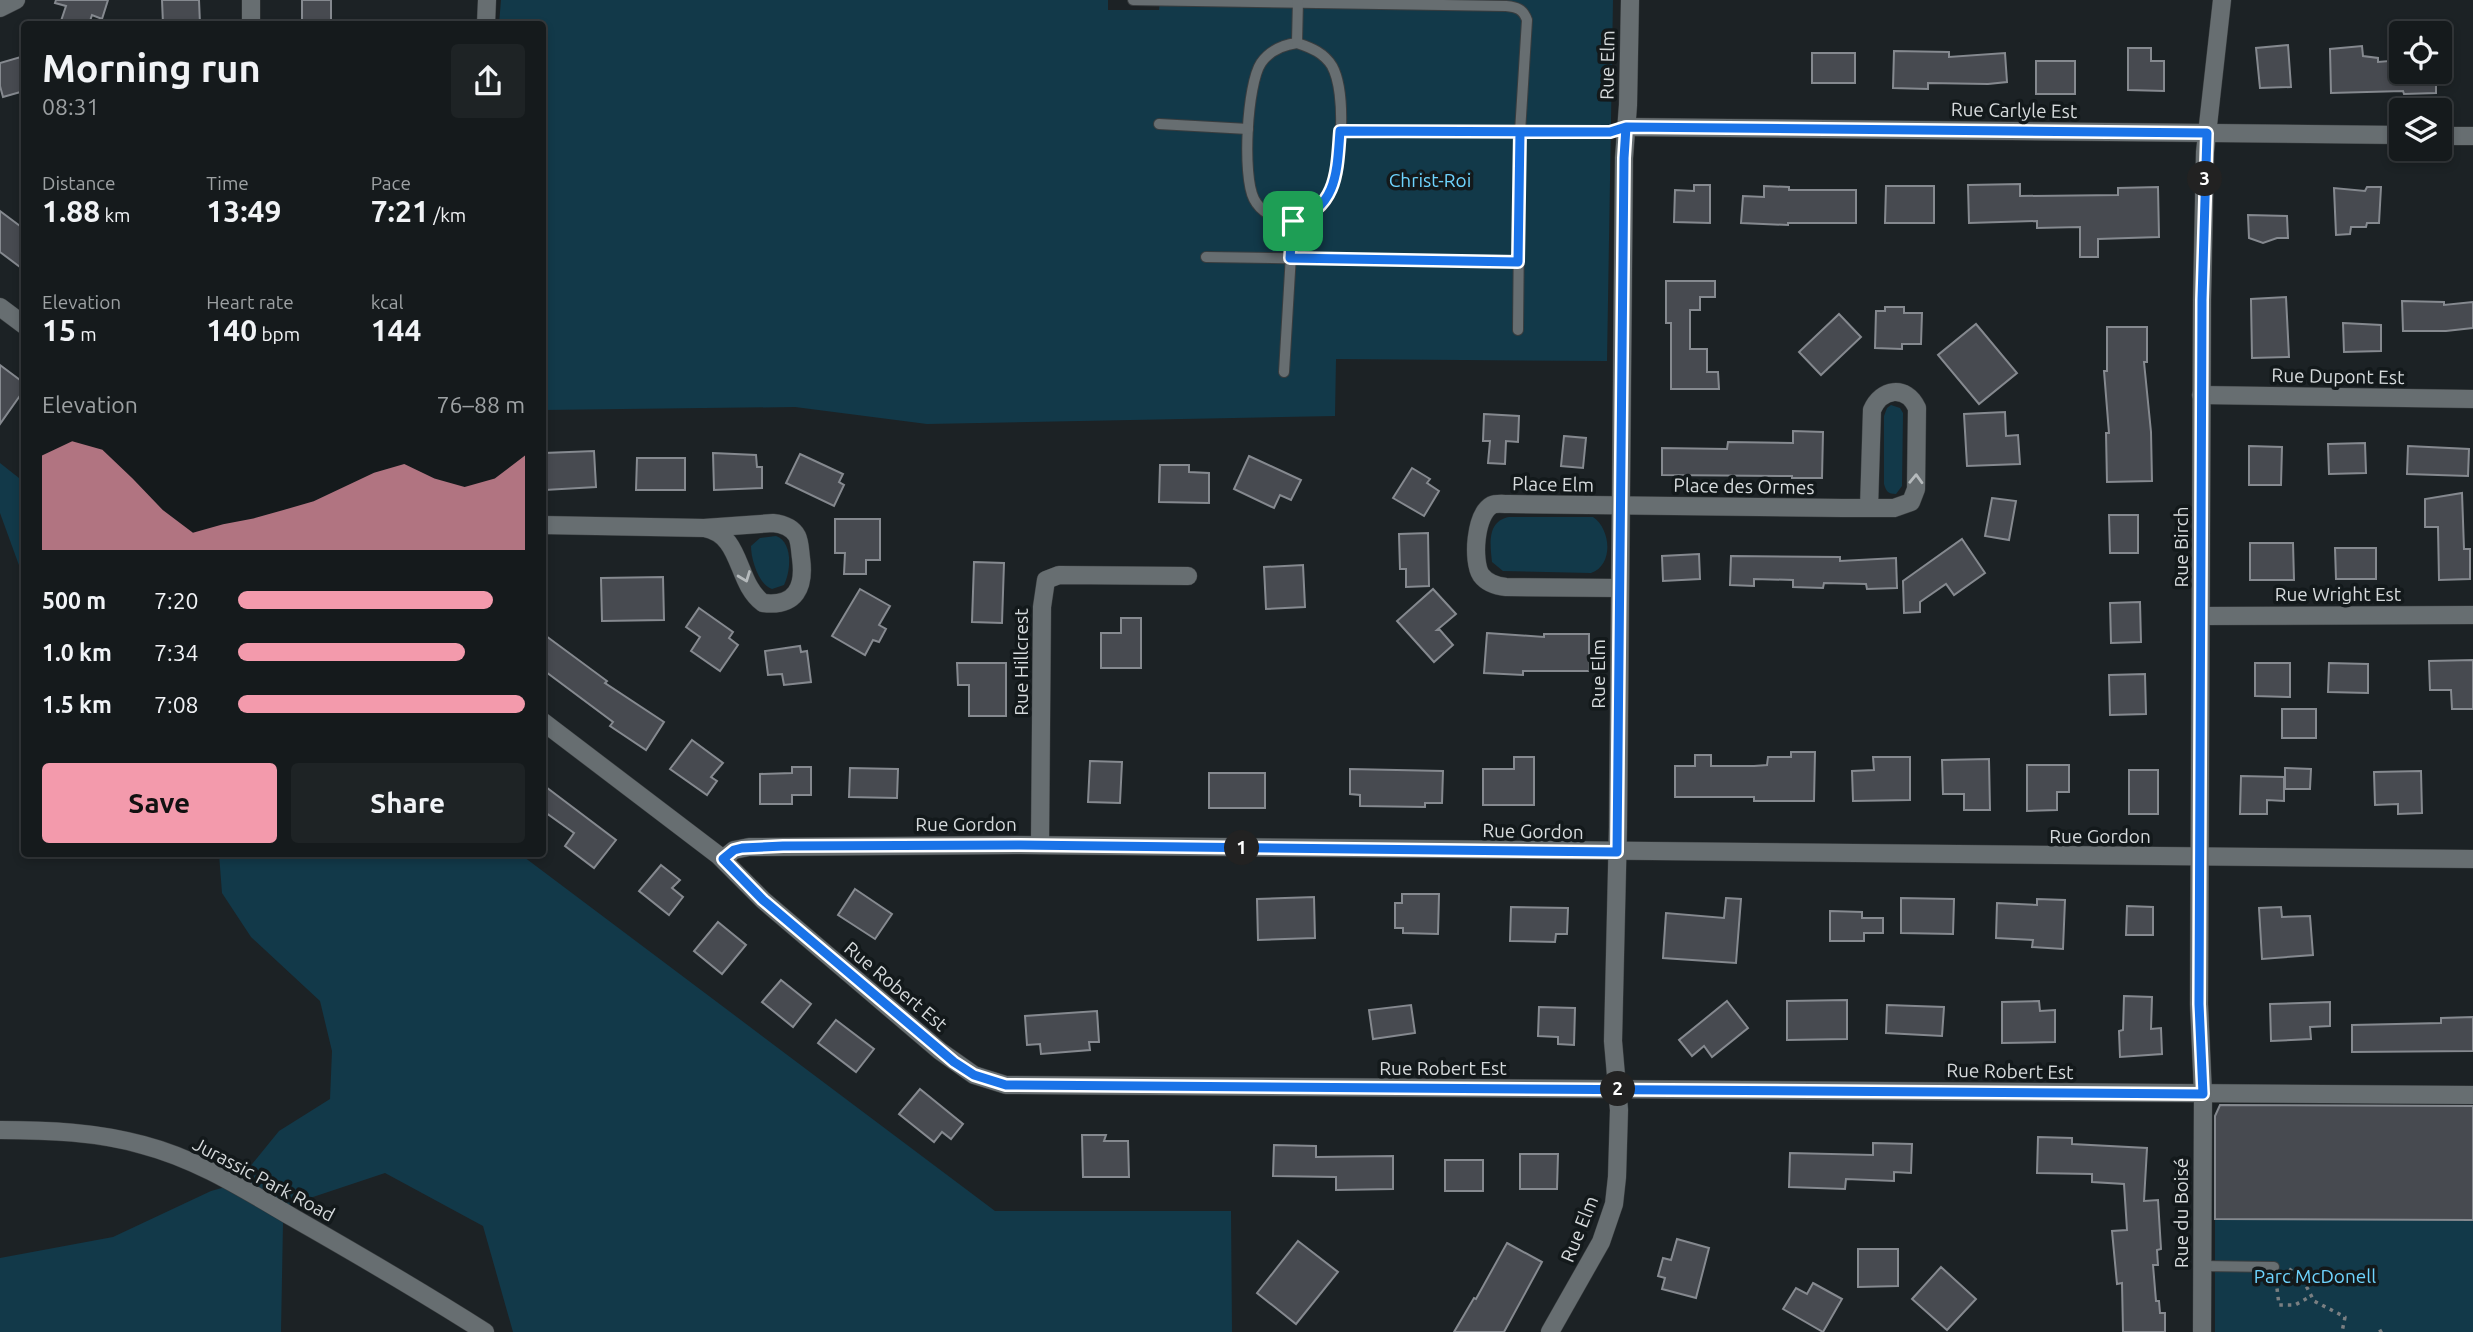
<!DOCTYPE html>
<meta charset="utf-8">
<style>
:root{--surface:#151a1c;--page:#1e2325;--text:#f1f3f6;--muted:#9da1a3;--line:#34383b;--accent:#f39aac}
body{margin:0;font-family:Ubuntu,sans-serif;background:var(--page);color:var(--text);height:100vh;display:flex;flex-direction:column;font-size:26px;white-space:nowrap}
*{box-sizing:border-box;margin:0}
p{font-size:23px;color:var(--muted)}
.icon{flex:none;width:38px;height:38px;fill:none;stroke:currentColor;stroke-width:2;stroke-linecap:round;stroke-linejoin:round}
.map{position:relative;flex:1;overflow:hidden}
.drawer{position:absolute;left:21px;top:21px;width:525px;height:836px;display:flex;flex-direction:column;background:var(--surface);border-radius:7px;box-shadow:0 4px 10px #0003,0 0 0 2px var(--line)}
.drawer>*{flex:none}
.fabs{position:absolute;left:2389px;top:21px;display:grid;gap:14px}
.fabs a{display:grid;place-items:center;width:63px;height:63px;border-radius:7px;background:var(--surface);box-shadow:0 4px 10px #0003,0 0 0 2px var(--line);font-size:35px}
.pin{position:absolute;display:grid;place-items:center;width:60px;height:60px;color:#fff;margin:-30px;border-radius:14px;box-shadow:0 4px 10px #0006}
.km{position:absolute;width:35px;height:35px;margin:-18px;border-radius:50%;background:#222;color:#fff;font-size:19px;line-height:35px;text-align:center}
.round{display:grid;place-items:center;flex:none;width:74px;height:74px;border-radius:7px;background:var(--page)}
.summary{display:flex;align-items:center;justify-content:space-between;height:119px;padding:0 21px}
h1{font-size:38px;font-weight:700;line-height:52px}
.stats{display:grid;grid-template-columns:repeat(3,1fr);gap:10px;height:119px;padding:7px 21px}
.stats div{display:grid;align-content:center}
.stats b{font-size:30px;font-weight:700}
.stats small{font-size:19px;font-weight:400}
.stats p{font-size:19px}
.chart{height:196px;padding:14px 21px}
.chart p{display:flex;justify-content:space-between}
.chart svg{width:100%;height:126px;margin-top:7px;fill:var(--accent);opacity:.7}
.cta{display:flex;gap:14px;margin-top:auto;padding:14px 21px}
.cta a{flex:1;height:80px;border-radius:7px;background:var(--accent);color:#111;font-size:28px;font-weight:700;line-height:80px;text-align:center}
.cta a+a{background:var(--page);color:var(--text)}
ul{padding:0 21px;list-style:none;font-size:23px}
li{display:grid;grid-template-columns:112px 84px 1fr;align-items:center;height:52px}
li i{height:18px;border-radius:9px;background:var(--accent)}
.map>svg:first-child{display:block}
</style>
<div class="map">
<svg width="2473" height="1332" viewBox="0 0 2473 1332">
<rect width="100%" height="100%" fill="#1c2225"/>
<!-- green -->
<g fill="#123949">
<path d="M501,0H1108V10H1159L1160,0H1613L1607,361L1336,359L1335,416L927,424L795,407L543,410L542,24H499Z"/>
<path d="M1891,405L1900,408L1903,413L1902,486L1896,494C1888,494 1886,491 1884,484V416L1887,408Z"/>
<path d="M0,463L24,482V579L0,513Z"/>
<path d="M1509,517H1593C1611,529 1614,565 1591,573L1503,571L1492,562C1490,544 1487,521 1509,517Z"/>
<path d="M776,536C793,542 791,571 784,585L772,589C759,585 751,560 751,546L760,538Z"/>
<path d="M219,854H520L995,1211H1231L1232,1332H513L483,1226L385,1173L292,1204L283,1223L281,1332H0V1258L113,1237L211,1191L236,1184L279,1131L330,1099L332,1051L320,1001L251,937L222,893Z"/>
<path d="M2215,1219L2473,1220V1332H2215Z"/>
</g>
<!-- building -->
<g fill="#474a50" stroke="#85898f" stroke-width="2">
<path d="M56,0H108L102,19L92,15L89,24H60L66,6L55,3Z"/>
<path d="M162,0H199L200,24H163Z"/>
<rect x="302" y="0" width="29" height="24"/>
<path d="M2288,45L2291,87L2260,88L2256,48Z"/>
<path d="M2362,46L2363,56L2378,58V62L2401,60V72H2436V93L2404,94L2403,91L2331,93L2330,49Z"/>
<path d="M2128,48H2151V61H2164V91L2128,90Z"/>
<path d="M1894,51L1949,52V57L2005,53L2007,82L1988,84L1928,83V89L1893,88Z"/>
<rect x="1812" y="53" width="43" height="30"/>
<path d="M24,56V91L3,97L0,86V63Z"/>
<rect x="2036" y="61" width="39" height="33"/>
<path d="M2020,184V196L2118,195V188L2158,187L2159,237L2098,239V257H2080V227L2037,228V221L1969,223L1968,185Z"/>
<path d="M1694,185H1710V223L1674,222L1675,190L1694,191Z"/>
<path d="M1764,186L1789,187V190H1856V223H1788V225L1741,223L1743,196L1764,197Z"/>
<path d="M1886,186H1934V223H1885Z"/>
<path d="M2367,187H2381L2379,223H2367L2366,227H2351L2350,234L2336,235L2334,188L2365,191Z"/>
<path d="M0,211L24,229V270L0,252Z"/>
<path d="M2248,215L2287,216L2288,238H2277L2263,243L2249,238Z"/>
<path d="M1666,281H1715V297H1700V310H1690V349H1707V372H1718L1719,389H1671V323H1666Z"/>
<path d="M2286,297L2289,357L2252,358L2251,299Z"/>
<path d="M2402,301L2444,302V305L2473,302V328L2446,331H2403Z"/>
<path d="M1885,307H1904V313H1922L1921,344H1902V349L1875,348L1876,311H1885Z"/>
<path d="M1839,314L1861,337L1821,375L1799,352Z"/>
<path d="M2343,323L2381,325V351L2344,352Z"/>
<path d="M1976,324L2017,373L1979,404L1938,355Z"/>
<path d="M2107,327H2147V362H2144L2151,432L2152,481L2107,482L2106,433H2109L2104,371H2107Z"/>
<path d="M0,365L24,383V390L0,424Z"/>
<path d="M2005,412L2006,436L2018,435L2020,464L1967,466L1964,414Z"/>
<path d="M1484,414L1519,416L1518,442L1506,441L1505,464L1488,463L1490,441H1483Z"/>
<path d="M1793,431L1823,432L1822,478H1792V476L1662,475V448L1727,449L1728,442L1793,443Z"/>
<path d="M1564,436L1586,438L1583,468L1561,466Z"/>
<path d="M2365,443L2366,473L2329,474L2328,444Z"/>
<path d="M2249,446L2282,447L2281,485H2249Z"/>
<path d="M2408,446L2469,449L2468,476L2407,474Z"/>
<path d="M594,451L596,487L545,490L544,453Z"/>
<path d="M713,453L756,455L757,467H762V488L714,490Z"/>
<path d="M800,454L843,474L839,482L844,485L834,506L786,483Z"/>
<path d="M1249,456L1301,480L1291,500L1280,495L1274,508L1234,489Z"/>
<path d="M637,458H685V490H636Z"/>
<path d="M1160,465H1189V472L1209,473V503L1159,502Z"/>
<path d="M1412,468L1430,479L1427,483L1439,491L1424,516L1393,498Z"/>
<path d="M2462,493L2464,549H2470V579L2439,580L2438,527H2425V499Z"/>
<path d="M1992,498L2016,501L2009,540L1985,536Z"/>
<path d="M2109,515H2138V553H2110Z"/>
<path d="M835,519H880V560H866V574H844L845,553H835Z"/>
<path d="M1428,533L1429,586L1406,587V569H1400L1399,534Z"/>
<path d="M1962,539L1985,573L1954,595L1946,584L1920,602V612L1904,613L1903,581Z"/>
<path d="M2250,543H2293L2294,580H2250Z"/>
<path d="M2335,548H2376V579H2336Z"/>
<path d="M1699,554L1700,579L1663,581L1662,556Z"/>
<path d="M1731,556L1840,557V561L1896,558L1897,588L1867,589L1866,584L1824,583L1823,588L1793,587V580L1754,579V586L1730,585Z"/>
<path d="M974,562L1004,563L1002,623L972,622Z"/>
<path d="M1303,565L1305,607L1266,609L1264,567Z"/>
<path d="M663,577L664,620L602,621L601,578Z"/>
<path d="M860,589L890,606L879,625L886,629L879,642L873,640L865,655L832,636Z"/>
<path d="M1433,589L1456,614L1437,630H1440L1453,645L1434,662L1397,621Z"/>
<path d="M2140,602L2141,642L2111,643L2110,603Z"/>
<path d="M699,608L733,632L729,638L738,645L720,671L691,651L700,637L686,627Z"/>
<path d="M1121,618H1141V668H1101V633H1121Z"/>
<path d="M542,633L607,681L605,683L664,722L646,750L610,726L613,722L542,669Z"/>
<path d="M1487,633L1544,637V634H1589V671H1523V675L1484,673Z"/>
<path d="M800,646L801,652L807,651L811,682L784,685L782,674L768,675L765,651Z"/>
<path d="M2473,660V709H2452L2451,690H2430L2429,661Z"/>
<path d="M957,663H1006V716H969V685H958Z"/>
<path d="M2255,663H2290V697L2255,696Z"/>
<path d="M2329,663L2368,664V693L2328,692Z"/>
<path d="M2145,674L2146,714L2110,715L2109,675Z"/>
<rect x="2282" y="709" width="34" height="29"/>
<path d="M692,740L723,763L711,777L717,781L707,795L670,769Z"/>
<path d="M1791,752H1815L1814,801H1754V797H1675V766H1695V755H1711V766H1754L1767,765L1768,757H1791Z"/>
<path d="M1514,757H1534V805H1483V769H1514Z"/>
<path d="M1873,757H1910V800L1853,801L1852,771L1874,770Z"/>
<path d="M1989,759L1990,810H1964V794H1943L1942,760Z"/>
<path d="M1090,761L1122,762L1120,803L1088,802Z"/>
<path d="M2027,765H2069V792H2057V810L2027,811Z"/>
<path d="M792,767H811V795H792V804H760V774L792,773Z"/>
<path d="M850,768L898,769L897,798L849,797Z"/>
<path d="M2285,768L2311,769L2310,789H2285Z"/>
<path d="M1350,769L1443,771L1442,803H1425V807L1360,806V795L1350,794Z"/>
<rect x="2129" y="770" width="29" height="44"/>
<path d="M2421,771L2422,813L2398,814V804L2375,805L2374,772Z"/>
<rect x="1209" y="773" width="56" height="35"/>
<path d="M2241,776L2284,777V801L2267,800V814H2240Z"/>
<path d="M542,784L616,840L594,868L565,846L574,833L542,810Z"/>
<path d="M661,865L680,880L672,888L683,897L669,915L639,891Z"/>
<path d="M855,889L892,914L875,939L838,915Z"/>
<path d="M1402,894H1439L1438,934L1403,933V928H1395V903H1402Z"/>
<path d="M1314,897L1315,938L1258,940L1257,899Z"/>
<path d="M1726,898L1741,899L1736,963L1663,958L1666,913L1724,918Z"/>
<path d="M1901,898L1954,899L1953,934L1901,933Z"/>
<path d="M2037,899L2065,900L2063,949L2032,947L2033,940L1996,938L1997,903L2037,905Z"/>
<path d="M2127,906L2153,907V935H2126Z"/>
<path d="M1511,907L1568,908L1567,934H1556L1555,942L1510,941Z"/>
<path d="M2281,907L2282,917L2310,916L2313,955L2262,959L2259,908Z"/>
<path d="M1830,911L1862,912V918H1883V933H1864V941H1830Z"/>
<path d="M718,922L746,945L722,974L694,951Z"/>
<path d="M781,980L811,1004L793,1027L762,1002Z"/>
<path d="M2124,996L2152,997L2151,1029L2161,1028L2162,1054L2120,1057L2119,1031L2123,1030Z"/>
<path d="M1847,1000V1039L1787,1040V1001Z"/>
<path d="M1727,1001L1748,1028L1712,1057L1704,1046L1692,1056L1679,1040Z"/>
<path d="M2039,1001L2040,1011L2055,1010V1042L2002,1043V1002Z"/>
<path d="M2330,1002V1026L2310,1027L2311,1039L2271,1041L2270,1004Z"/>
<path d="M1411,1005L1415,1033L1373,1039L1369,1010Z"/>
<path d="M1887,1005L1944,1007L1942,1036L1886,1033Z"/>
<path d="M1539,1007L1575,1008L1574,1045L1558,1044V1037L1538,1036Z"/>
<path d="M1097,1011L1099,1042H1089L1090,1050L1041,1054L1040,1044L1027,1045L1025,1016Z"/>
<path d="M2473,1017V1051L2352,1052V1025L2441,1023V1018Z"/>
<path d="M836,1020L874,1049L856,1072L818,1043Z"/>
<path d="M920,1089L963,1124L951,1139L942,1132L934,1142L899,1114Z"/>
<path d="M2220,1105L2473,1106V1220L2215,1219V1116Z"/>
<path d="M1082,1135H1106L1104,1141H1128L1129,1177H1083Z"/>
<path d="M2038,1137L2072,1138V1144L2147,1148L2144,1201L2158,1200L2161,1249L2157,1250L2158,1265H2153L2156,1301H2159L2160,1313H2165V1332H2123L2122,1283L2117,1284L2112,1231L2127,1230L2124,1184L2092,1182V1174L2037,1173Z"/>
<path d="M1873,1143L1912,1144L1911,1173L1894,1172V1181L1846,1179L1845,1189L1789,1187L1790,1153L1873,1155Z"/>
<path d="M1274,1145L1316,1146V1157L1393,1156V1189L1336,1190V1177L1273,1176Z"/>
<path d="M1520,1154H1558L1557,1189H1520Z"/>
<rect x="1445" y="1160" width="38" height="31"/>
<path d="M1677,1239L1709,1248L1696,1298L1662,1289L1665,1278L1658,1276L1663,1258L1671,1260Z"/>
<path d="M1298,1241L1338,1272L1296,1324L1257,1293Z"/>
<path d="M1507,1243L1542,1262L1504,1332H1454L1474,1298L1476,1299Z"/>
<path d="M1858,1249H1898V1286L1858,1287Z"/>
<path d="M1941,1267L1976,1299L1947,1330L1912,1299Z"/>
<path d="M1813,1283L1842,1299L1823,1332L1783,1309L1796,1288L1807,1294Z"/>
</g>
<g fill="none" stroke-linecap="round" stroke-linejoin="round">
<defs>
<g id="service">
<path d="M1133,0L1506,6C1517,7 1523,9 1527,20L1520,132L1518,330"/>
<path d="M1297,43C1312,48 1324,53 1332,66C1347,93 1342,170 1328,197C1321,210 1304,222 1289,221C1275,220 1260,211 1254,199C1242,176 1247,84 1261,63C1270,50 1282,45 1297,43Z"/>
<path d="M1297,43L1298,0"/>
<path d="M1159,124L1248,129"/>
<path d="M1340,131L1610,132L1626,127"/>
<path d="M1206,257L1518,262"/>
<path d="M1284,372L1293,221"/>
<path d="M2202,1266L2274,1267"/>
</g>
<g id="minor">
<path d="M251,0V24"/>
<path d="M0,8L16,0"/>
<path d="M486,24L487,0"/>
<path d="M1626,127L2401,135"/>
<path d="M2440,136H2473"/>
<path d="M0,307L24,325"/>
<path d="M2201,395L2473,399"/>
<path d="M542,525L704,528L773,523C782,524 792,527 797,536C800,542 800,551 801,558C805,587 796,607 763,603C735,582 743,535 704,528"/>
<path d="M1619,588L1506,587C1496,586 1487,583 1481,575C1472,561 1475,514 1492,505C1496,503 1504,504 1509,504L1843,508H1894L1911,502L1916,489L1917,408C1906,384 1881,389 1872,410L1869,508"/>
<path d="M2202,616L2473,615"/>
<path d="M542,721L718,855L763,900L940,1051L974,1075L1006,1085L2473,1095"/>
<path d="M1040,845L1042,607L1046,580L1059,575L1188,576"/>
<path d="M723,859L734,850L749,847L1020,845L2473,859"/>
<path d="M0,1130C48,1130 97,1132 143,1145C197,1159 244,1189 292,1217C357,1254 422,1292 485,1332"/>
<path d="M1550,1332L1601,1242L1614,1204L1617,1177L1619,1110L1613,1041L1618,827L1624,158L1628,105L1630,0"/>
<path d="M2202,1332L2203,1094L2199,1004L2202,300L2205,152L2222,0"/>
</g>
</defs>
<!-- service casing -->
<use href="#service" stroke="#393d3f" stroke-width="12"/>
<!-- minor casing -->
<use href="#minor" stroke="#393d3f" stroke-width="19"/>
<!-- path -->
<g stroke="#7a7f82" stroke-width="3.5" stroke-dasharray="3.5 5" stroke-linecap="butt">
<path d="M2289,1269L2302,1278L2314,1301L2345,1317L2342,1332"/>
<path d="M2276,1280L2279,1305H2295L2311,1296"/>
<path d="M2379,1332L2386,1328"/>
</g>
<!-- service -->
<use href="#service" stroke="#676e71" stroke-width="10"/>
<!-- minor -->
<use href="#minor" stroke="#676e71" stroke-width="18"/>
</g>
<!-- one-way arrows -->
<defs><path id="oneway-chevron" d="M-2-3.5L2.5 0L-2 3.5" fill="none" stroke-width="1.6" stroke-linecap="round" stroke-linejoin="round" transform="scale(1.75)"/></defs>
<g stroke="#b5babc">
<use href="#oneway-chevron" transform="translate(1916 479) rotate(-88)"/>
<use href="#oneway-chevron" transform="translate(745 577) rotate(69)"/>
</g>
<g fill="none" stroke-linecap="round" stroke-linejoin="round">
<defs>
<path id="route" d="M1293,221C1338,208 1337,170 1340,131L1610,132L1626,127L1624,158L1617,852L1020,845L783,846L742,848L734,850L723,859L763,900L954,1062L974,1075L1006,1085L2203,1094L2199,1004L2202,300L2207,133L1626,127L1610,132H1520L1518,262L1290,258L1293,221"/>
</defs>
<!-- route casing -->
<use href="#route" stroke="#fff" stroke-width="14"/>
<!-- route -->
<use href="#route" stroke="#1a73e8" stroke-width="9"/>
</g>
<g text-anchor="middle" dominant-baseline="central" stroke-width="7" stroke-linejoin="round" paint-order="stroke">
<!-- street labels -->
<g font-size="19" fill="#d6dadc" stroke="#13191b">
<text transform="translate(1607 65) rotate(-89)">Rue Elm</text>
<text transform="translate(2014 110) rotate(1)">Rue Carlyle Est</text>
<text transform="translate(2338 376) rotate(1)">Rue Dupont Est</text>
<text transform="translate(1553 484) rotate(1)">Place Elm</text>
<text transform="translate(1744 486) rotate(1)">Place des Ormes</text>
<text transform="translate(2181 547) rotate(-90)">Rue Birch</text>
<text x="2338" y="594">Rue Wright Est</text>
<text transform="translate(1021 662) rotate(-90)">Rue Hillcrest</text>
<text transform="translate(1598 674) rotate(-90)">Rue Elm</text>
<text x="966" y="824">Rue Gordon</text>
<text transform="translate(1533 831) rotate(1)">Rue Gordon</text>
<text x="2100" y="836">Rue Gordon</text>
<text transform="translate(896 986) rotate(40)">Rue Robert Est</text>
<text x="1443" y="1068">Rue Robert Est</text>
<text transform="translate(2010 1071) rotate(1)">Rue Robert Est</text>
<text transform="translate(264 1179) rotate(28)">Jurassic Park Road</text>
<text transform="translate(2181 1213) rotate(-90)">Rue du Boisé</text>
<text transform="translate(1579 1229) rotate(-68)">Rue Elm</text>
</g>
<!-- park labels -->
<g font-size="19" fill="#6ed4fe" stroke="#13191b">
<text x="1430" y="180">Christ-Roi</text>
<text x="2315" y="1276">Parc McDonell</text>
</g>
</g>
</svg>
<div class="fabs">
<a><svg class="icon" aria-label="locate" viewBox="0 0 24 24"><circle cx="12" cy="12" r="6"/><path d="M12 2v4M12 18v4M2 12h4M18 12h4"/></svg></a>
<a><svg class="icon" aria-label="layers" viewBox="0 0 24 24"><path d="M12 4l9 5-9 5-9-5zM3 14l9 5 9-5"/></svg></a>
</div>
<div class="pin" style="left:1293px;top:221px;background:#1e9e55"><svg class="icon" aria-label="arrive" viewBox="0 0 24 24"><path d="M6 21V4h12l-3 4 3 4H6"/></svg></div>
<b class="km" style="left:1242px;top:848px">1</b>
<b class="km" style="left:1618px;top:1089px">2</b>
<b class="km" style="left:2205px;top:179px">3</b>
<section class="drawer">
<div class="summary"><div><h1>Morning run</h1><p>08:31</p></div><a class="round"><svg class="icon" aria-label="share" viewBox="0 0 24 24"><path d="M12 15V3M7 8l5-5 5 5M5 13v7h14v-7"/></svg></a></div>
<div class="stats">
<div><p>Distance</p><b>1.88<small> km</small></b></div>
<div><p>Time</p><b>13:49</b></div>
<div><p>Pace</p><b>7:21<small> /km</small></b></div>
</div>
<div class="stats">
<div><p>Elevation</p><b>15<small> m</small></b></div>
<div><p>Heart rate</p><b>140<small> bpm</small></b></div>
<div><p>kcal</p><b>144</b></div>
</div>
<div class="chart"><p><span>Elevation</span>76–88 m</p>
<svg viewBox="0 0 160 44" preserveAspectRatio="none"><path d="M0 44V11L10 6L20 9L30 19L40 30L50 38L60 35L70 33L80 30L90 27L100 22L110 17L120 14L130 19L140 22L150 19L160 11V44z"/></svg>
</div>
<ul>
<li><b>500 m</b>7:20<i style="width:89%"></i></li>
<li><b>1.0 km</b>7:34<i style="width:79%"></i></li>
<li><b>1.5 km</b>7:08<i style="width:100%"></i></li>
</ul>
<div class="cta"><a>Save</a><a>Share</a></div>
</section>
</div>
